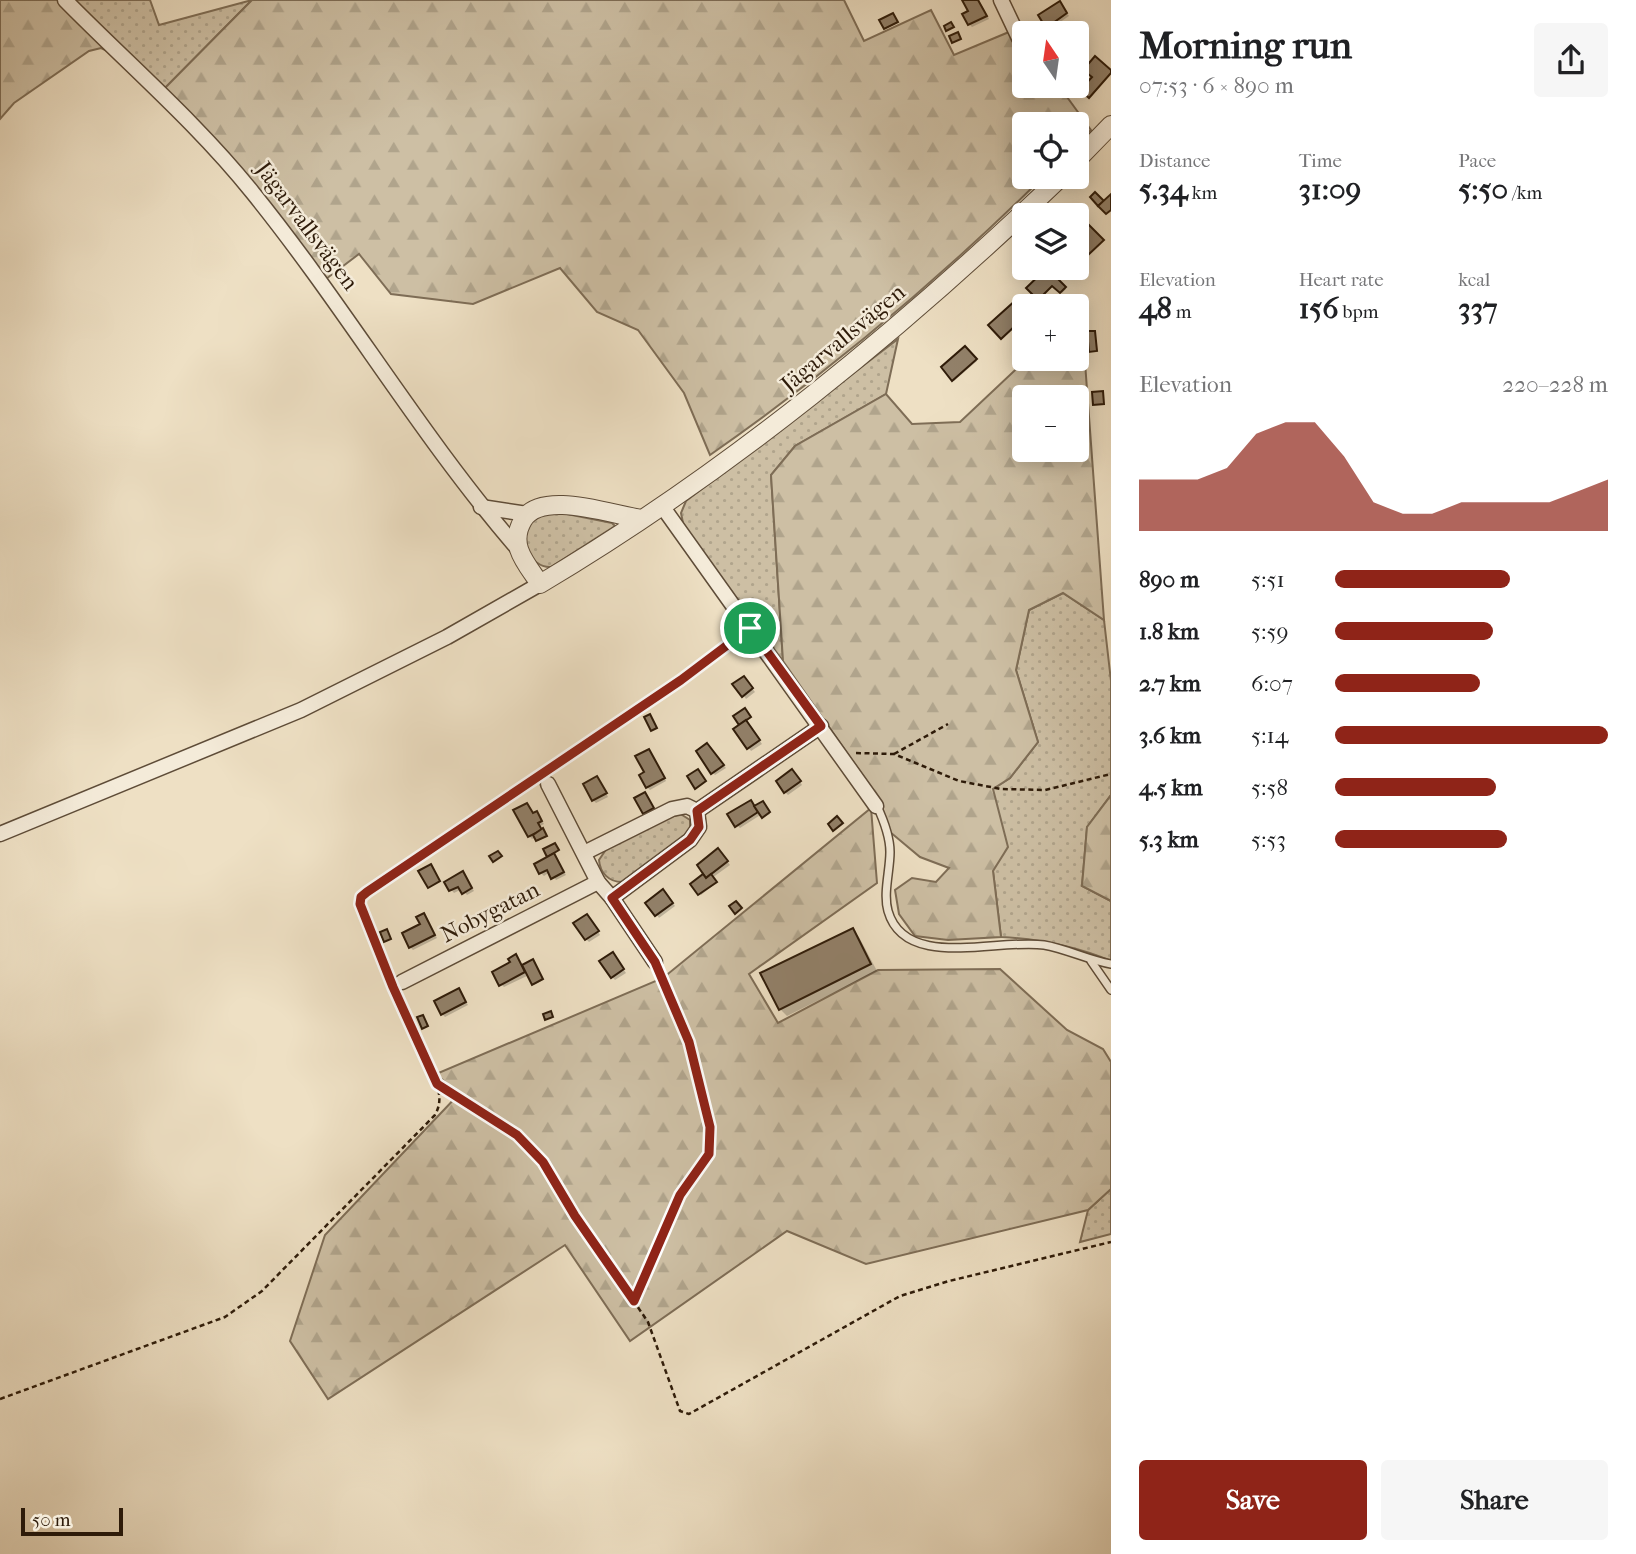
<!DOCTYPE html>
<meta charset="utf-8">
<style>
:root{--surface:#fff;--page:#f6f6f6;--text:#202124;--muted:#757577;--accent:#8f2418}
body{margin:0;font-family:"IM FELL French Canon",serif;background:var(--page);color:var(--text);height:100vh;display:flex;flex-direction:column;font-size:26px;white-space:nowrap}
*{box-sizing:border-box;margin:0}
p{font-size:23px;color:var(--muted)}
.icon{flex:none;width:38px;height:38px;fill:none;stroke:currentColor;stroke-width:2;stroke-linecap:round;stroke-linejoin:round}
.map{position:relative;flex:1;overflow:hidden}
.sheet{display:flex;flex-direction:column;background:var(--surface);width:525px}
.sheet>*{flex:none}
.needle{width:46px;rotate:347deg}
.tools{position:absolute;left:1012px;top:21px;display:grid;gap:14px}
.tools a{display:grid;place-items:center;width:77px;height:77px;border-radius:7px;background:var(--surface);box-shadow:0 4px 18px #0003;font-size:35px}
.scale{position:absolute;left:21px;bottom:18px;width:102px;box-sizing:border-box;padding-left:7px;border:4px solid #2e1b09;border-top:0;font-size:19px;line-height:24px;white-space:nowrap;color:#2e1b09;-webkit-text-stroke:5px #f4ebd9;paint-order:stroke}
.pin{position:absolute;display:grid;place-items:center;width:60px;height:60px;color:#fff;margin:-30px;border:4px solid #fff;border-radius:50%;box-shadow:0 2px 7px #0007}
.round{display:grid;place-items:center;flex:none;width:74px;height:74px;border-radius:7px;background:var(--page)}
.headline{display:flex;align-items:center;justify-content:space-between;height:119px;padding:0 28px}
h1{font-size:38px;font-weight:700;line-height:52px}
.metrics{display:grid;grid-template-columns:repeat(3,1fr);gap:10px;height:119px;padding:7px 28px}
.metrics div{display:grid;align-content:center}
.metrics b{font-size:30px;font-weight:700}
.metrics small{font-size:19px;font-weight:400}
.metrics p{font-size:19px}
.chart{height:196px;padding:14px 28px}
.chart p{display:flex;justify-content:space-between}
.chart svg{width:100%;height:126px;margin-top:7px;fill:var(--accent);opacity:.7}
.primary-button{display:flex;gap:14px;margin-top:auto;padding:14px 28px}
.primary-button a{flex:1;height:80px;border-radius:7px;background:var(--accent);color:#fff;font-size:28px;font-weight:700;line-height:80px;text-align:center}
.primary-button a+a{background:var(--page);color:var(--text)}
ul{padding:0 28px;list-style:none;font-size:23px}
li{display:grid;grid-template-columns:112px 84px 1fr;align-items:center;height:52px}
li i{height:18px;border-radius:9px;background:var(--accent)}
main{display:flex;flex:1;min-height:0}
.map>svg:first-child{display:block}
</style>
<main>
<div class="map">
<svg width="1111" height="1554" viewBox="0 0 1111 1554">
<defs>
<pattern id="grass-dots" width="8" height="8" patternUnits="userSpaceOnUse" patternTransform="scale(1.75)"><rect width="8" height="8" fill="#cdbfa4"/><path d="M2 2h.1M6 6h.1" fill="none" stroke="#b0a48c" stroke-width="1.8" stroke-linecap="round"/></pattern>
<pattern id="forest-firs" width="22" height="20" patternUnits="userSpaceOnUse" patternTransform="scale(1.75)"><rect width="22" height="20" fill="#cdbfa4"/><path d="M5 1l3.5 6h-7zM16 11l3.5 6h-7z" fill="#b0a48c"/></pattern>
</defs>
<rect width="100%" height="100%" fill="#eee0c4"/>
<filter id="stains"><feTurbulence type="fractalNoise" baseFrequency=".00286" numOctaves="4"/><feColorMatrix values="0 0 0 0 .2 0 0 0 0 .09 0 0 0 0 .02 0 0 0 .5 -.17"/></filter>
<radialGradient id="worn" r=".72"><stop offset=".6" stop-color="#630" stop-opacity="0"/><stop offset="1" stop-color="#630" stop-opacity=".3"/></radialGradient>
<!-- grass -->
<g fill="url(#grass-dots)" stroke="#7e6d56" stroke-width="2">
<path d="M71,0H150L159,25L252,0L163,90Z"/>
<path d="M898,339L886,394L795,446L771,475L783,661L684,528L681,513L686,501Z"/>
<path d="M552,511L612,523L615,526L551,567C529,568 515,535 531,521C536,516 546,514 552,511Z"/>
<path d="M1063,593L1104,620L1111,681V795L1087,827L1082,886L1111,901V961C1075,946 1040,939 1001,937L993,871V789L1010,778L1038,742L1016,670L1029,610Z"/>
<path d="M679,813L690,820V828L684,836L622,882C609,882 600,873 599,860L607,848Z"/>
<path d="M1111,1189V1234L1080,1242L1088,1210Z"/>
</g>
<!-- forest -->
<g fill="url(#forest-firs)" stroke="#7e6d56" stroke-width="2" fill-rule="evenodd">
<path d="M0,0H59L112,53L101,48L89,51L14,103L0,119Z"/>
<path d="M252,0H844L864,41L931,10L954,55L1009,32L1024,42V86H1059L1091,130L1076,144V124H1024V177H1043C940,279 829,372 710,455L684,393L638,330L597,312L560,268L473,304L391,294L359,254L326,279L163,90Z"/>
<path d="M1081,308L1104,620L1063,593L1029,610L1016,670L1038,742L1010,778L993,789L1008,847L993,871L1001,937L948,940L915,936L899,914L895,890L912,878L936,882L949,868L920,857L890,832L879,799L783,661L771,475L795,446L886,394L912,424L960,422L1027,359H1076V313ZM1024,397H1076V450H1024Z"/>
<path d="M1111,795V901L1082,886L1087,827Z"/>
<path d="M871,808L877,883L749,974L778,1023L878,970L1000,969L1067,1030L1103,1049L1111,1062V1189L1088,1210L866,1264L787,1231L630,1341L565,1245L328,1399L290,1341L325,1235L459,1094L436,1074L663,978Z"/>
</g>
<!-- shadow -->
<g fill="#0003">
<path d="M964,0H979L989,19L972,27L969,24L970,12Z"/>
<path d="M1063,7L1069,16L1050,29L1047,27Z"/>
<path d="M1111,72L1091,97L1083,90Z"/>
<path d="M1047,270L1066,289L1062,293L1054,285L1040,300L1028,289Z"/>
<path d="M965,348L977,361L954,381L943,367Z"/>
<path d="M746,681L755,692L746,699L744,696Z"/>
<path d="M745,710L751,718L746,721L762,744L751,751L735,729L742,725Z"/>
<path d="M710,748L726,768L715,775L712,772Z"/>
<path d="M652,754L666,781L650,790L647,787L646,773Z"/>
<path d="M795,774L802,785L788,795L785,792Z"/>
<path d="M600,781L608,797L596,803L593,800Z"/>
<path d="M763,803L770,814L764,817L762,814L740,828L737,825Z"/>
<path d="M537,813L544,824L540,826L546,837L538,841L536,837L532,839L529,836L534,815Z"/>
<path d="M555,845L559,851L553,854L566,875L556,880L550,872L544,876L541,873Z"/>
<path d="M721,853L730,865L712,878L716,883L701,895L692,884L708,882L699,866Z"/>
<path d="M465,876L474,891L467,895L462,889L454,893L446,883Z"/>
<path d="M666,894L675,906L659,918L657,915Z"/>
<path d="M424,915L437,938L413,950L410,947L422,925Z"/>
<path d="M590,919L600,935L589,942L586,939Z"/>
<path d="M852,930L859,937L877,971L787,1016L780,1009Z"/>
<path d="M516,957L523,967L532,961L543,980L534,985L529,975L504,987L501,984Z"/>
<path d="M615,957L626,973L615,980L612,977Z"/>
<path d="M459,990L468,1005L445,1017L442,1014Z"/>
</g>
<!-- building -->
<g fill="#92816a" stroke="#2e1b09" stroke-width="2">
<path d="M962,0H978L987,16L968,25L962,14L968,11Z"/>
<path d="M1060,1L1067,13L1046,28L1038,15Z"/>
<path d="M893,13L898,22L884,29L879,20Z"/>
<path d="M951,22L954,27L946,31L944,26Z"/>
<path d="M958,32L961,39L952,43L949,36Z"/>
<path d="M1095,56L1111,70V73L1089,98L1080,90L1092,77L1083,70Z"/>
<path d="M1095,192L1104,201L1098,206L1090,197Z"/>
<path d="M1111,194V210L1106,214L1098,206Z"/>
<path d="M1087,223L1104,240L1087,256L1079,247L1076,250V233Z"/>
<path d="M1047,268L1066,287L1060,293L1052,286L1038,300L1026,288Z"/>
<path d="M1016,300L1024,308V318L1022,320L1024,326L1019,330L1015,326L1001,339L988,325Z"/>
<path d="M1087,331H1095L1097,351L1089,352Z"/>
<path d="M965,346L977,359L952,381L941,367Z"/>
<path d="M1103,391L1104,404L1093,405L1092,392Z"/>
<path d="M744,676L753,688L742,697L732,684Z"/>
<path d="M745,708L751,717L739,725L733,716Z"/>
<path d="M650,714L657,728L651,731L644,717Z"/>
<path d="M746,720L760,740L747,749L733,729Z"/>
<path d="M707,743L724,765L711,774L696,751Z"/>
<path d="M649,749L665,778L646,788L639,775L644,772L635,756Z"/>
<path d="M698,769L706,781L695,789L687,776Z"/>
<path d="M792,769L801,781L784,793L776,781Z"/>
<path d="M597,776L607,793L592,801L583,784Z"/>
<path d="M645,792L654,808L643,814L634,798Z"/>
<path d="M751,800L758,812L735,827L727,814Z"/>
<path d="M763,801L770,812L762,818L754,806Z"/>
<path d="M527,803L533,813L537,811L542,821L538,823L542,830L528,837L513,810Z"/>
<path d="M837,816L843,823L833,831L828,824Z"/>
<path d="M543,828L547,836L536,841L533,835Z"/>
<path d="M555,843L559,850L547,857L543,849Z"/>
<path d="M718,848L728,861L706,878L697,865Z"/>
<path d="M498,851L502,856L493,862L489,856Z"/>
<path d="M554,853L564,872L551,879L547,870L539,874L534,864Z"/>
<path d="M431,864L440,881L428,888L418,871Z"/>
<path d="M463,871L472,888L462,894L458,887L449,891L444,882Z"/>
<path d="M703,874L706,878L711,874L717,882L698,895L690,884Z"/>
<path d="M663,889L673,903L655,916L645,903Z"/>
<path d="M736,901L742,908L735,914L729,906Z"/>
<path d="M424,913L435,935L409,948L402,933L420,924L416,917Z"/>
<path d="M587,914L599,931L585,940L573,923Z"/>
<path d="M853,928L871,964L779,1010L760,973Z"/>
<path d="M387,929L391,939L384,942L380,932Z"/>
<path d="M613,952L624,969L611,978L599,961Z"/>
<path d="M516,954L525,972L499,986L492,972L510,962L508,959Z"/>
<path d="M533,959L543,979L532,985L522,965Z"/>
<path d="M459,988L466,1002L441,1015L434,1001Z"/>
<path d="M551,1011L553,1017L545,1020L543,1014Z"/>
<path d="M423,1015L428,1026L422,1029L417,1017Z"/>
</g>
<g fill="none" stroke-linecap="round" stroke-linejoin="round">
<defs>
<g id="service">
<path d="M877,806C884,821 890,836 890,852C890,871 883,893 888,911C905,971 998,938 1044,945C1067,949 1088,960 1111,964"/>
<path d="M1091,961L1111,990"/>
</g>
<g id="minor">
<path d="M65,0C127,63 198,124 253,193C346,308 421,437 518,549"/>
<path d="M1001,0L1019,38"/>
<path d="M662,506L876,806"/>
<path d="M481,507L527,514"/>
<path d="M548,784L598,882L612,898L655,962"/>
<path d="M697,811L821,726"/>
<path d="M0,834L301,710L447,637L540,584"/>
<path d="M584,853L672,809L687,806L697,811L699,827L690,840L612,898"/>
<path d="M402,982L598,882"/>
</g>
<g id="tertiary">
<path d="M1076,161L1111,125"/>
<path d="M642,519C612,515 541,489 523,520C508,545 526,563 540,584C730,471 901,330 1061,177"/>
</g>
</defs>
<!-- service casing -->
<use href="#service" stroke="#5e4c38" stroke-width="10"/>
<!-- minor casing -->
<use href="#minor" stroke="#5e4c38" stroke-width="17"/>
<!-- tertiary casing -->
<use href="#tertiary" stroke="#5e4c38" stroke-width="20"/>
<!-- path -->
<g stroke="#2e1b09" stroke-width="2.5" stroke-dasharray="5 3.5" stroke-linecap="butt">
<path d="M856,753L894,754L959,781L1001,789L1045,790L1111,774"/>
<path d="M894,754L948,724"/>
<path d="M549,771L681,680L738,637"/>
<path d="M389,976L361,911V897L535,780"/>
<path d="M437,1084L517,1135L543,1162L575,1215L648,1322L680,1411L689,1414L900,1296L949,1281L1111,1242"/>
<path d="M634,1301L680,1195L709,1154L711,1127L689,1042L660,975"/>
<path d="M0,1399L225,1317L262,1291L435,1115C441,1104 440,1096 437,1084L397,995"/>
</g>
<!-- service -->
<use href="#service" stroke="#f4ebd9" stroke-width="7"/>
<!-- minor -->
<use href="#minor" stroke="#f4ebd9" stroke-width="14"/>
<!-- tertiary -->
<use href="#tertiary" stroke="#f4ebd9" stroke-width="18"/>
</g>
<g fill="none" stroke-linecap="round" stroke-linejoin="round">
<defs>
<path id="route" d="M750,628L821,726L697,811L699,827L690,840L612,898L655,962L689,1042L710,1127L709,1154L680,1195L634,1301L575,1216L543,1162L517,1135L437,1084L393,987L360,904L361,897L367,892L681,680Z"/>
</defs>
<!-- route casing -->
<use href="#route" stroke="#fff" stroke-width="14"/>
<!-- route -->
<use href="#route" stroke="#8f2418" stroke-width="9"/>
</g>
<g text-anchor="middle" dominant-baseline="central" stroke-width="5" stroke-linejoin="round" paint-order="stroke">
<!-- street labels -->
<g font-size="23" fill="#2e1b09" stroke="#f4ebd9">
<text transform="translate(307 226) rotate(53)">Jägarvallsvägen</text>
<text transform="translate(843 338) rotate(-40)">Jägarvallsvägen</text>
<text transform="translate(490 912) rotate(-27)">Nobygatan</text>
</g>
</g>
<rect width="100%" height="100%" filter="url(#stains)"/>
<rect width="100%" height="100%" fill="url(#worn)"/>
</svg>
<div class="tools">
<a><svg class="needle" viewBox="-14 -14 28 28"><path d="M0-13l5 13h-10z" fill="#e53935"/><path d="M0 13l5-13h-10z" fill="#757577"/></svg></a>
<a><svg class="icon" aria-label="locate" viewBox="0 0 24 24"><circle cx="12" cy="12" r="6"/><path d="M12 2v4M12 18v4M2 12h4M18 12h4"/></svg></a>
<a><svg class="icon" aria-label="layers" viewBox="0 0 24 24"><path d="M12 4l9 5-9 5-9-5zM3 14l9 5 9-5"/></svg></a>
<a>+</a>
<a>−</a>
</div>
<div class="scale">50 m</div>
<div class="pin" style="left:750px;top:628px;background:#1e9e55"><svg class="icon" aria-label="arrive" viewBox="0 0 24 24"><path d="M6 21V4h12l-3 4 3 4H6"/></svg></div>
</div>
<section class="sheet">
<div class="headline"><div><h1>Morning run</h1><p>07:53 · 6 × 890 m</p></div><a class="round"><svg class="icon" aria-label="share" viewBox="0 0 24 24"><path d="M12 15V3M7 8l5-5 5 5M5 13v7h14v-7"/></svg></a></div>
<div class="metrics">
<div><p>Distance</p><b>5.34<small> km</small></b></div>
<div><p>Time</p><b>31:09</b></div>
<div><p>Pace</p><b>5:50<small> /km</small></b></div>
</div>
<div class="metrics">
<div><p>Elevation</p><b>48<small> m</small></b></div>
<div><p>Heart rate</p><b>156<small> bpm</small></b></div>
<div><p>kcal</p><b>337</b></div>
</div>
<div class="chart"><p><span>Elevation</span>220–228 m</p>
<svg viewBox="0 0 160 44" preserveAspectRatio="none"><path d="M0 44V26L10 26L20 26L30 22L40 10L50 6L60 6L70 18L80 34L90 38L100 38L110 34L120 34L130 34L140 34L150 30L160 26V44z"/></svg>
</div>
<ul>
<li><b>890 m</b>5:51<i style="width:64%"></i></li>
<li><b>1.8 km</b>5:59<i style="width:58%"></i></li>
<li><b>2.7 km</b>6:07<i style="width:53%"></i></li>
<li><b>3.6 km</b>5:14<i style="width:100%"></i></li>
<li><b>4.5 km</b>5:58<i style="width:59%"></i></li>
<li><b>5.3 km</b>5:53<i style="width:63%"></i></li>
</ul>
<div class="primary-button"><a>Save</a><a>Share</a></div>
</section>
</main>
